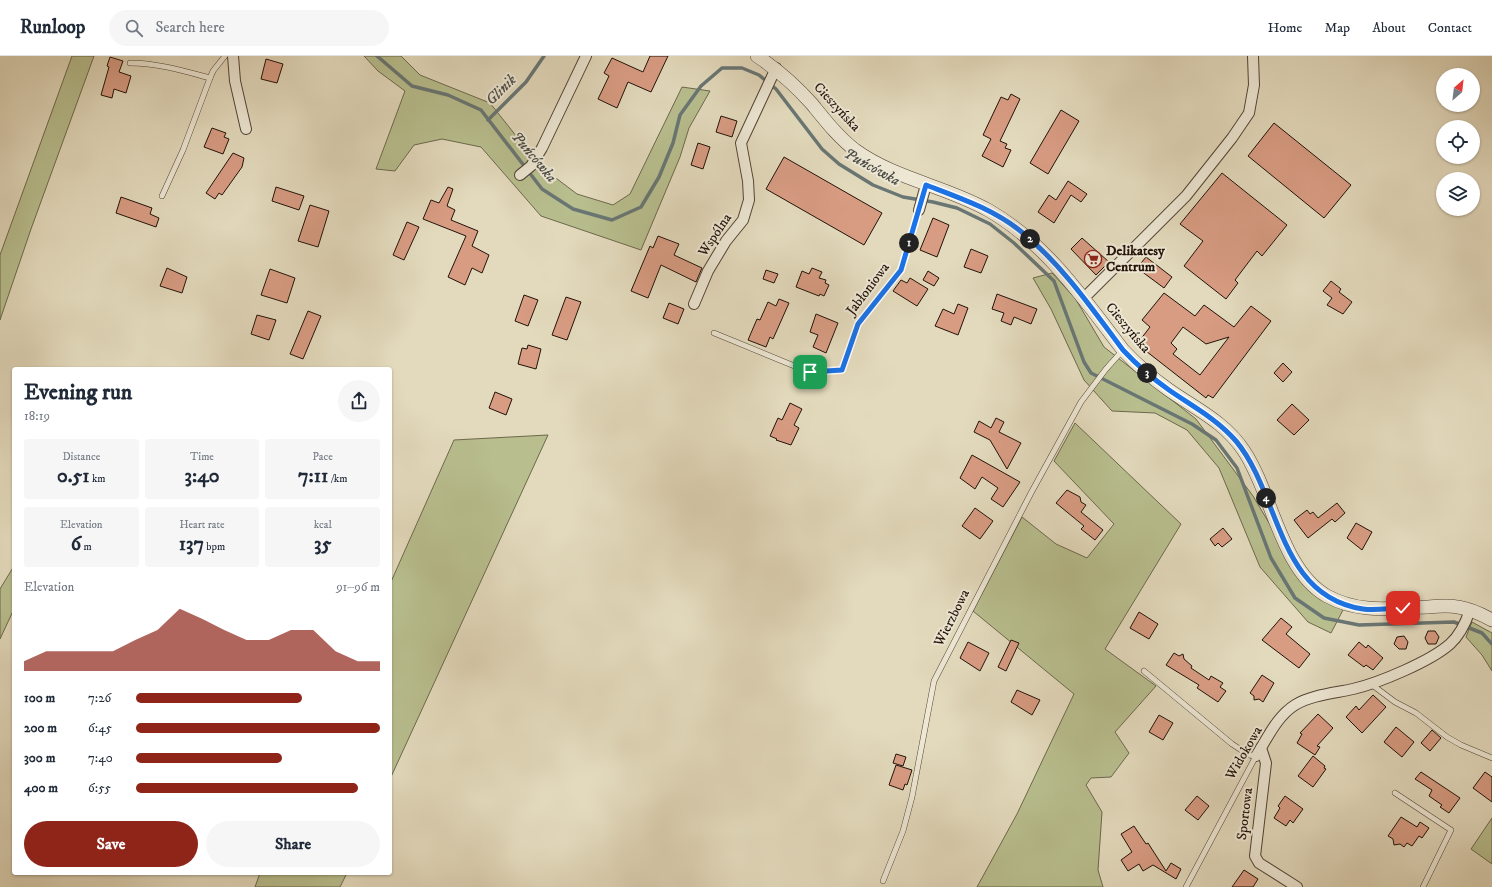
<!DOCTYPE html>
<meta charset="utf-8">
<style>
:root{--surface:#fff;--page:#f6f6f7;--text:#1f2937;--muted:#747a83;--line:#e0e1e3;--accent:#8f2418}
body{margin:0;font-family:"IM FELL DW Pica",serif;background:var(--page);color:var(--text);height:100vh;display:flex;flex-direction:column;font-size:15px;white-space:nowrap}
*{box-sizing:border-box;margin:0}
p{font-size:13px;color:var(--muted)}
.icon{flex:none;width:22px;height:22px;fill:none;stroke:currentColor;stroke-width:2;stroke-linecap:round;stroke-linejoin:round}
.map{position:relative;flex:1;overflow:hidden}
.details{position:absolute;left:12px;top:311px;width:380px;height:508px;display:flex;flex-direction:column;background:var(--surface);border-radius:4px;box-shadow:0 1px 3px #0004}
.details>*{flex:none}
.needle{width:26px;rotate:28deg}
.controls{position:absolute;left:1436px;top:12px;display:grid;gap:8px}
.controls a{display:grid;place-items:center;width:44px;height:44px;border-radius:50%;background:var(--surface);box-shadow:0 1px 3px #0004;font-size:20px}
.pin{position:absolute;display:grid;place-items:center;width:34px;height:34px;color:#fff;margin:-17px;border-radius:8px;box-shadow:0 2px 6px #0006}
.km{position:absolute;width:20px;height:20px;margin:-10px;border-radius:50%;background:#222;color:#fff;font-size:11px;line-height:20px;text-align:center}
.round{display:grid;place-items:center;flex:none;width:42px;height:42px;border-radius:21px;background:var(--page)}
.head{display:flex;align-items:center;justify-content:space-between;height:68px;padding:0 12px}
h1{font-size:22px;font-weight:700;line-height:30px}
.metrics{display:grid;grid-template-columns:repeat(3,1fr);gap:6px;height:68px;padding:4px 12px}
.metrics div{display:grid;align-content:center;border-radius:4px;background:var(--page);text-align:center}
.metrics b{font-size:20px;font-weight:700}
.metrics small{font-size:11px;font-weight:400}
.metrics p{font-size:11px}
.chart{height:112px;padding:8px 12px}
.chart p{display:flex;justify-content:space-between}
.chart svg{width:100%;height:72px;margin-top:4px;fill:var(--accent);opacity:.7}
.cta{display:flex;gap:8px;margin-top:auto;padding:8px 12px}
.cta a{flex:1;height:46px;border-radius:24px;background:var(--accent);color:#fff;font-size:16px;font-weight:700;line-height:46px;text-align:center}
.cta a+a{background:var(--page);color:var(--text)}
ul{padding:0 12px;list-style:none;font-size:13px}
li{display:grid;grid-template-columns:64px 48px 1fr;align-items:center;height:30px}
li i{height:10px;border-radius:5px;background:var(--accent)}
header{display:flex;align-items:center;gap:24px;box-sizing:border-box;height:56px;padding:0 20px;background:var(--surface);border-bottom:1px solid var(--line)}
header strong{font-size:19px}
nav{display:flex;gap:22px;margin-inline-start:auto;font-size:14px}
.search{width:280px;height:36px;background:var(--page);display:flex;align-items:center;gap:10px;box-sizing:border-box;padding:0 14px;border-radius:22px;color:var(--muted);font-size:15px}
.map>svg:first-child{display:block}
</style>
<header>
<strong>Runloop</strong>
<div class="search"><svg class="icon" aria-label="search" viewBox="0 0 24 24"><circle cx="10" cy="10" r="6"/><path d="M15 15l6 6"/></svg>Search here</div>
<nav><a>Home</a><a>Map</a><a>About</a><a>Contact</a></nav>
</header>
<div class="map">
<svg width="1492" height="831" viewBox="0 0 1492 831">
<rect width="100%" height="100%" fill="#e3dabd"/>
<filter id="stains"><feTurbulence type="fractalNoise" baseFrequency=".005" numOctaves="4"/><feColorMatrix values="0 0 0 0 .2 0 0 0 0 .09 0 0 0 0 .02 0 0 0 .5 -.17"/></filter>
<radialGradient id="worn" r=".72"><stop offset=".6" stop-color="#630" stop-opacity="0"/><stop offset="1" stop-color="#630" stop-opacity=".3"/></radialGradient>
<!-- green -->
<g fill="#b8be8e" stroke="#6c684c">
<path d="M72,0H94L31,173L0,264V199Z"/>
<path d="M364,0H401L420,19L490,47L540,110L577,138L613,149L630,138L682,31L710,35L689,72L680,101L641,194L541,160L481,91L442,83L414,89L395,115L376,113L405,35L378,15Z"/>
<path d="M1052,217L1075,242L1104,291L1196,363L1253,440L1309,534L1343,554L1331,577L1308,566L1260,511L1219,412L1187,374L1155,357L1112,355L1084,324L1051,253L1033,222Z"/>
<path d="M1075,367L1181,468L1105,593L1156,630L1115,676L1129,697L1111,721L1091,722L1086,729L1102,756L1098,814L1103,831H977L1017,758L1074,638L973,555L1022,461L1056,488L1087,502L1114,468L1054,405Z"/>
<path d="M548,379L390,723V528L454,384Z"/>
<path d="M14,510V553L0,583V533Z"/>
<path d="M1472,566L1492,577V615L1482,599L1466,581Z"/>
<path d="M1492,762V808L1471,793Z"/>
<path d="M260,817H347L340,831H255Z"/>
</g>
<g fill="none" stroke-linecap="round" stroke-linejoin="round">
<!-- stream -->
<g stroke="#697674" stroke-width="3.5">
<path d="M377,0L412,30L448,39L481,54L542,133L573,153L612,164L641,151L659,121L673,87L680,59L701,30L722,12H742L759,19L776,33L822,93L839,108L873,129L903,141L933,146L957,152L990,168L1014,187L1054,225L1084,306L1091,317L1192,368L1216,384L1237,412L1271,502L1295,542L1324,562L1359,569L1454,566L1482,577L1492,588"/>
<path d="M488,64L526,26L544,0"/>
</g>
</g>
<!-- building -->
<g fill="#d89c83" stroke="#211209" fill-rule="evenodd">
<path d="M650,0H668L651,36L628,26L617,52L598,43L609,20L604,17L612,2L643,16Z"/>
<path d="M110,1L123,5L119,16L131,20L126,37L114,33L112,42L101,39L109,11L107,10Z"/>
<path d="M266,3L283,8L277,27L261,23Z"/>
<path d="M1011,38L1020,43L1000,85L1007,88L1005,92L1011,94L1003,111L982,100L991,83L983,79L1001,41L1008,44Z"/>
<path d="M1061,54L1079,65L1048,118L1030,107Z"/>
<path d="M721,60L737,65L732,81L716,76Z"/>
<path d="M1274,67L1351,129L1324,162L1248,100Z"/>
<path d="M212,72L226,77L224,81L229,83L223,98L204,91Z"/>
<path d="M698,87L710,91L703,113L691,109Z"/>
<path d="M233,97L244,102L242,111L222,139L219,137L215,143L206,137Z"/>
<path d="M784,101L882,157L864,189L766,133Z"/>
<path d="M1222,117L1287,169L1262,200L1257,195L1235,224L1238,227L1226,243L1184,210L1203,185L1180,168Z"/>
<path d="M1068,125L1087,138L1081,146L1071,139L1054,167L1038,156L1049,139L1056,144Z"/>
<path d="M276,131L304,140L299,154L272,145Z"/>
<path d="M448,131L453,133L447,150L455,154L451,164L478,175L472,190L489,199L482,217L472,212L465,229L448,221L466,180L423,163L431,144L439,147Z"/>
<path d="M121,141L152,152L150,158L159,162L156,171L116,157Z"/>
<path d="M310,149L329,155L318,191L298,185Z"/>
<path d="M933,162L949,169L937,201L920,194Z"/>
<path d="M407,166L419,171L404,204L393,199Z"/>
<path d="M658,180L679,188L674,199L702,212L696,226L661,209L648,242L631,235L650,190L653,192Z"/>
<path d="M1082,182L1109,206L1096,219L1071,193Z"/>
<path d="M971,193L988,200L981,217L964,211Z"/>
<path d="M1146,201L1172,221L1164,232L1137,212Z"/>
<path d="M167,212L187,221L182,237L160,230Z"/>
<path d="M812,212L822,216L819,222L826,224L825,227L829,229L824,240L820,238L819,240L796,231L802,215L809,218Z"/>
<path d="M270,213L295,222L287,247L261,239Z"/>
<path d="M766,214L778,218L774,227L763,223Z"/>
<path d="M928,215L939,222L934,230L923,224Z"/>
<path d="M910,222L928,233L917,250L893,235L901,224L907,227Z"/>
<path d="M1331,225L1341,233L1339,236L1352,246L1343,258L1327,249L1332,242L1323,235Z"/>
<path d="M1164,237L1195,260L1204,249L1234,271L1251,250L1271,265L1213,342L1208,339L1206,342L1137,288L1150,271L1142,264ZM1183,271L1206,288L1229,281L1200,319L1173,298L1177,293L1171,287Z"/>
<path d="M997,238L1037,253L1031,268L1014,261L1011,269L1001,265L1004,257L992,253Z"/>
<path d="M524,239L538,244L528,270L515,265Z"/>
<path d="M566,241L581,246L567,284L552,279Z"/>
<path d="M779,243L789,247L773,283L770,281L766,291L748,284L757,263L760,264L768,246L776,250Z"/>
<path d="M669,247L684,253L678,268L663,262Z"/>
<path d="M958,248L968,252L958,279L935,270L943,253L954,258Z"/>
<path d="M308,255L321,260L303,303L290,298Z"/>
<path d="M816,258L838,267L826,297L813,291L818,279L810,276Z"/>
<path d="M257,259L276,264L269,284L251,278Z"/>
<path d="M528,289L541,293L536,313L518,308L522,292L527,293Z"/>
<path d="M1283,307L1292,316L1283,326L1274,317Z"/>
<path d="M495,336L512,343L506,359L489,352Z"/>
<path d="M790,347L802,353L794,369L799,372L791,389L776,384L777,383L770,380L778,362L782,364Z"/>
<path d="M1292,348L1309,364L1294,379L1277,364Z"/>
<path d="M996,362L1004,366L999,376L1021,387L1007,413L990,384L974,376L979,365L991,372Z"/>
<path d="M972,399L1020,426L1003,451L991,443L998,432L982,421L975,433L960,422Z"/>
<path d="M1067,434L1080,441L1081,446L1086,449L1081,456L1103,474L1095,484L1081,473L1084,470L1056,447Z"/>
<path d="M1337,447L1345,457L1335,466L1332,463L1308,482L1294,464L1307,454L1310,458L1313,456L1318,462Z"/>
<path d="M975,452L993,465L980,483L962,470Z"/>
<path d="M1356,467L1372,476L1362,494L1347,482Z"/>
<path d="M1223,472L1232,483L1222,491L1218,487L1215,490L1210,483Z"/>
<path d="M1139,556L1158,568L1149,583L1130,572Z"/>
<path d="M1281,562L1292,571L1286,578L1310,598L1299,612L1262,584Z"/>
<path d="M1428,575H1435L1439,581L1436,588H1428L1425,582Z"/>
<path d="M1404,580L1408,586L1406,593H1399L1394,588L1397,581Z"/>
<path d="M1011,584L1019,587L1006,615L998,611Z"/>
<path d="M968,586L989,597L980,615L960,602Z"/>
<path d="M1359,586L1366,592L1368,589L1383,602L1373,614L1366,609L1364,611L1348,599Z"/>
<path d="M1174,597L1179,600L1183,598L1184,603L1192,610L1191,612L1209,624L1211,620L1223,627L1220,631L1226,635L1218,646L1197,632L1199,629L1166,609Z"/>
<path d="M1262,619L1274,627L1263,646L1259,643L1254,644V640L1250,637Z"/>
<path d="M1017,634L1040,644L1032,659L1011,646Z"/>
<path d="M1373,639L1386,651L1362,677L1346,661L1356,650L1359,654Z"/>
<path d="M1318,658L1333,672L1317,690L1320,691L1315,699L1297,687L1302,678L1300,677Z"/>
<path d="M1159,659L1173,667L1163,684L1149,676Z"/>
<path d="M1396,671L1414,686L1402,701L1384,686Z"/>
<path d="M1432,674L1441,682L1430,695L1421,687Z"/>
<path d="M896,698L906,701L903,710L893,707Z"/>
<path d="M1313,700L1325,710L1324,712L1326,713L1313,731L1298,720Z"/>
<path d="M896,709L912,714L907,729L905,728L903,734L889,729Z"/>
<path d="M1421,716L1460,742L1449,757L1440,751L1442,749L1429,740L1432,734L1415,723Z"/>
<path d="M1485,716L1492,721V746L1473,732Z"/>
<path d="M1197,740L1209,750L1198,764L1185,754Z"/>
<path d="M1285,740L1303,753L1293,767L1290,764L1286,770L1274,762L1280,752L1278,750Z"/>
<path d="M1401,761L1417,771L1420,766L1429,772L1422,782L1419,780L1412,790L1407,787L1404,791L1400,788L1394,789L1393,783L1388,780Z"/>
<path d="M1134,770L1146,788L1148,787L1166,815L1171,807L1181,813L1176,823L1153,809L1143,815L1139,808L1128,815L1121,804L1132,796L1121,778Z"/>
<path d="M1244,814L1258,823L1253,831H1232Z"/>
</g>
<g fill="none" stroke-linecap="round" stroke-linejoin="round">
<defs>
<g id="service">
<path d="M130,7C157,7 184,15 210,22L213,15L225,0"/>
<path d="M162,140L183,94L210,22"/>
<path d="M714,277L809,316L842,314L858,268L901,214L919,154"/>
<path d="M1144,615L1232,688L1249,699L1256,700L1186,831"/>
<path d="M1371,628L1395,646L1416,657L1447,681L1461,689L1492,702"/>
<path d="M1395,737L1451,774L1423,831"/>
<path d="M883,825L903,775L912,741L934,625L1031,437L1081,346L1106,313L1123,294"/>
</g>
<g id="minor">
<path d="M233,0L235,25L246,73"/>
<path d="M520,119L531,110L542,92L586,0"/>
<path d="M919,154L926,129"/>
<path d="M1083,243L1186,140L1232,82L1249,57L1254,29L1253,0"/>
<path d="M694,248L708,215L726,185L743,164L749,144L748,125L741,87L776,12"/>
<path d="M1261,692L1266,707L1255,800L1259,807L1297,831"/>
<path d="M1256,700C1267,683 1277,660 1295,649C1311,639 1335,637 1353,633C1379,627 1431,605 1450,588C1460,579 1466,566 1470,554"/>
</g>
<path id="tertiary" d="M757,0C778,14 795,29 812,48C825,64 838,81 855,94C895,123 945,130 988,154C1046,187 1083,242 1123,294C1137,309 1152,322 1169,334C1196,353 1225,366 1244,395C1272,437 1281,514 1327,540C1360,558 1392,552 1428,551C1438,550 1448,549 1458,551C1470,553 1481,558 1492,564"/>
</defs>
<!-- service casing -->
<use href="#service" stroke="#524436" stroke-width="6"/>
<!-- minor casing -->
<use href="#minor" stroke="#524436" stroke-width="12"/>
<!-- tertiary casing -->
<use href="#tertiary" stroke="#524436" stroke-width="14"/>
<!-- service -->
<use href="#service" stroke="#ede7d4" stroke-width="5"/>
<!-- minor -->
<use href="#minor" stroke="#ede7d4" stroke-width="10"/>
<!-- tertiary -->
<use href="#tertiary" stroke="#ede7d4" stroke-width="13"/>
</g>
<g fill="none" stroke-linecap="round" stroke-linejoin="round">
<defs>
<path id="route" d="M810,316L842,314L858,268L901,214L926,129C960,142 996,154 1024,178C1063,210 1093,254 1123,294C1137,309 1152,322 1169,334C1192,350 1217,363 1236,385C1281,439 1277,540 1363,553C1376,555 1390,552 1403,552"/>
</defs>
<!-- route casing -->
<use href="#route" stroke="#fff" stroke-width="8"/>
<!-- route -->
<use href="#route" stroke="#1a73e8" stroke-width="5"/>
</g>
<!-- icons -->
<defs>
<symbol id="supermarket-ring" viewBox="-11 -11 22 22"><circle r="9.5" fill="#ede7d4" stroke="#8f2418" stroke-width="1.5"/><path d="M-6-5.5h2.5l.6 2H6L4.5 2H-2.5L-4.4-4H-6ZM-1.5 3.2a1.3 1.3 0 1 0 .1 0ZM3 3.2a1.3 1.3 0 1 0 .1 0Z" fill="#8f2418"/></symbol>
</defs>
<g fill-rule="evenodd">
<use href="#supermarket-ring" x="1083" y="193" width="20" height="20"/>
</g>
<g text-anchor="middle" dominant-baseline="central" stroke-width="4" stroke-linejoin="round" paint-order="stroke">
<!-- street labels -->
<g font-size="14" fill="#211209" stroke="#ede7d4">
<text transform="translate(837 51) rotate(47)">Cieszyńska</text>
<text transform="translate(715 179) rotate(-56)">Wspólna</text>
<text transform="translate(868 233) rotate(-53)">Jabłoniowa</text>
<text transform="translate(1128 272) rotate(50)">Cieszyńska</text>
<text transform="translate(952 562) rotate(-63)">Wierzbowa</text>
<text transform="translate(1244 697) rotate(-60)">Widokowa</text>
<text transform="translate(1245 758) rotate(-83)">Sportowa</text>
</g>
<!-- poi labels -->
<g font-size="14" font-weight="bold" fill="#211209" stroke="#ede7d4" text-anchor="start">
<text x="1106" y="195">Delikatesy<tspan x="1106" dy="16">Centrum</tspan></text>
</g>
<!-- water labels -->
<g font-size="15" font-style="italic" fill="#4b4c47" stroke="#ede7d4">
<text transform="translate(501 34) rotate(-45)">Glinik</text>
<text transform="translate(534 101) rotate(50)">Puńcówka</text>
<text transform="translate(872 111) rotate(29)">Puńcówka</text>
</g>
</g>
<rect width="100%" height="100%" filter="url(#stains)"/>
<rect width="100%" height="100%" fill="url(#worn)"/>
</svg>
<div class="controls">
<a><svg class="needle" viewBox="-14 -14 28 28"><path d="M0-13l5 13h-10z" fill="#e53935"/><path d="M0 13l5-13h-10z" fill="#747a83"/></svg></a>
<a><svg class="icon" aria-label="locate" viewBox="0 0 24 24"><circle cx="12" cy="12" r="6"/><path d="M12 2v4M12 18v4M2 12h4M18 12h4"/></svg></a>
<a><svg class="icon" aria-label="layers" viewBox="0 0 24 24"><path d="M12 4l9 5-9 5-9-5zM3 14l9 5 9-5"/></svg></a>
</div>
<div class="pin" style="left:810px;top:316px;background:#1e9e55"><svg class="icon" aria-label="arrive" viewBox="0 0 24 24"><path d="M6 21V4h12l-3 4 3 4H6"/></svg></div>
<div class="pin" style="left:1403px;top:552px;background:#d93025"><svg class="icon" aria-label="check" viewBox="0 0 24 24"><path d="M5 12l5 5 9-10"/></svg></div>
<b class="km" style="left:909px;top:187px">1</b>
<b class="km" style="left:1030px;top:183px">2</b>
<b class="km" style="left:1147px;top:317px">3</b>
<b class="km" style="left:1266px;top:442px">4</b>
<section class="details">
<div class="head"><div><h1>Evening run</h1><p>18:19</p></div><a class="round"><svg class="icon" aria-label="share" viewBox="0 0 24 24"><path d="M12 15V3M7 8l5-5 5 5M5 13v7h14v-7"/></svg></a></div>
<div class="metrics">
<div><p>Distance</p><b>0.51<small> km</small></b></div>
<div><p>Time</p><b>3:40</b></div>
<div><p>Pace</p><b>7:11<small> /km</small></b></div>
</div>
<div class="metrics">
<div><p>Elevation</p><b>6<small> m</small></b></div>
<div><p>Heart rate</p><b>137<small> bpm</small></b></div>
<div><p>kcal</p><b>35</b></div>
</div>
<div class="chart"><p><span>Elevation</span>91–96 m</p>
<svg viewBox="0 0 160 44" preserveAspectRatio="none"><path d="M0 44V38L10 32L20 32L30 32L40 32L50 25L60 19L70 6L80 12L90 19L100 25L110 25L120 19L130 19L140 32L150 38L160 38V44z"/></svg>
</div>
<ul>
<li><b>100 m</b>7:26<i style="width:68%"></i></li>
<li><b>200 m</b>6:45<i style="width:100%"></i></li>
<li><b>300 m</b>7:40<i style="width:60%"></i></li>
<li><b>400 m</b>6:55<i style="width:91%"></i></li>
</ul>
<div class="cta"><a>Save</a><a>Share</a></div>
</section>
</div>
